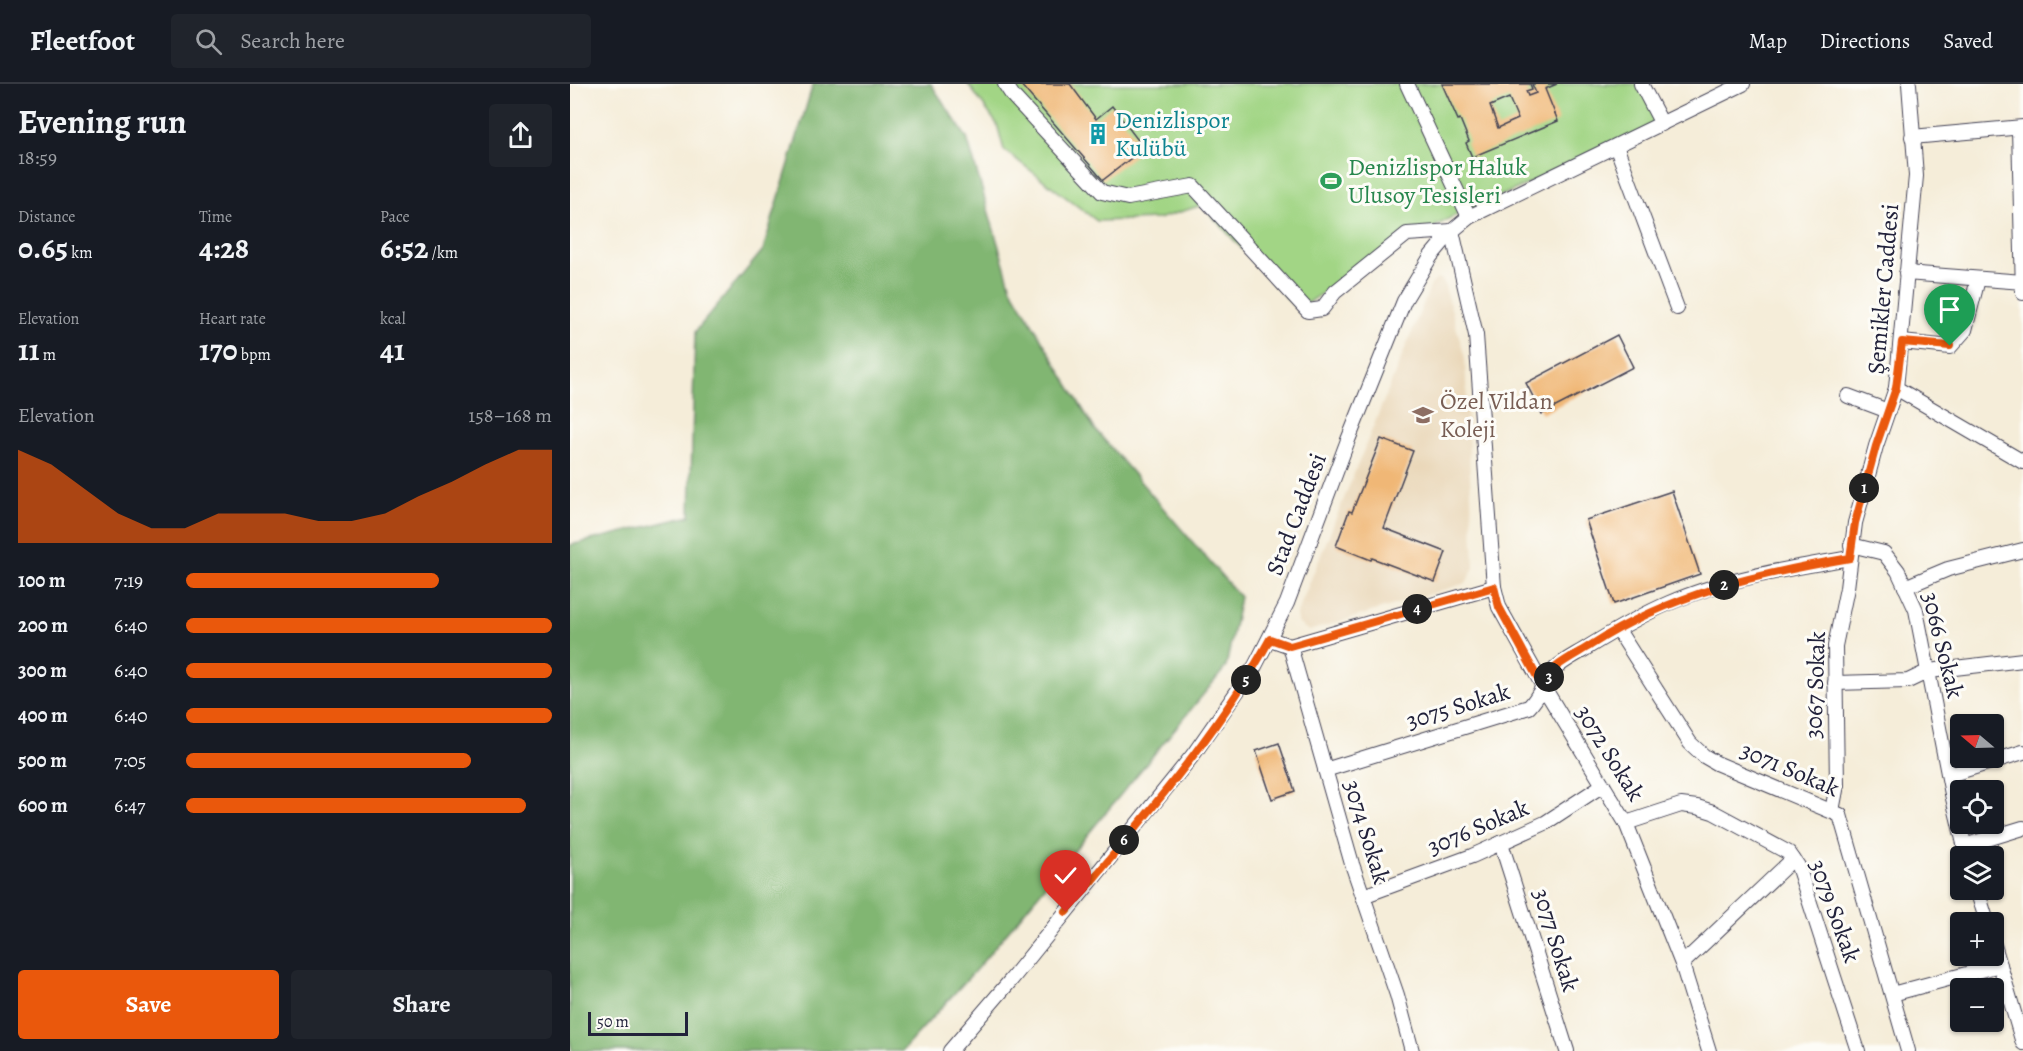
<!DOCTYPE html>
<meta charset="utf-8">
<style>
:root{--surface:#171b24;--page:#20242c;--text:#f1f3f6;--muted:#9ea1a6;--line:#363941;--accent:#ea580c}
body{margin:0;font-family:Alegreya,serif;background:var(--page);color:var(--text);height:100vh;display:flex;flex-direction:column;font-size:22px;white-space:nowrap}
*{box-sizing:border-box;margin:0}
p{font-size:20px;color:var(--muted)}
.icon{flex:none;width:33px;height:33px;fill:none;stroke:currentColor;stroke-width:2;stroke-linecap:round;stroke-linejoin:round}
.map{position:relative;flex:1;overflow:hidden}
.details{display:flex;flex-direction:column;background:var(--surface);width:570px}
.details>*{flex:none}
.needle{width:39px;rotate:289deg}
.buttons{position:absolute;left:1380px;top:630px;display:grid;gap:12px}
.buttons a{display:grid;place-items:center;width:54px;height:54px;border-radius:6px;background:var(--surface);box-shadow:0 2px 4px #0004;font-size:30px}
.scale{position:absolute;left:18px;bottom:15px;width:100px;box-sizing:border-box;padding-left:6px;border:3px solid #22223b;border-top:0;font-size:16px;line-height:21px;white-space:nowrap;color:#22223b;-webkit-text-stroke:4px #fdfcf7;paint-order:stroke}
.pin{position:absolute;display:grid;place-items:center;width:51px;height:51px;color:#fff;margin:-62px -26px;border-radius:50% 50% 50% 0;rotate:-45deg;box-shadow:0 0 6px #0007}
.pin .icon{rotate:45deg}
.km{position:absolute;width:30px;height:30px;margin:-15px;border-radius:50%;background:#222;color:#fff;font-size:16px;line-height:30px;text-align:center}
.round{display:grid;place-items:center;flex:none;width:63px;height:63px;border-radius:6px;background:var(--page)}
.summary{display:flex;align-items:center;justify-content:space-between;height:102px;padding:0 18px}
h1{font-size:33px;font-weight:700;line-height:45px}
.figures{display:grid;grid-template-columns:repeat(3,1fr);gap:9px;height:102px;padding:6px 18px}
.figures div{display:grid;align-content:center}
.figures b{font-size:30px;font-weight:700}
.figures small{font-size:16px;font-weight:400}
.figures p{font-size:16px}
.chart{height:168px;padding:12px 18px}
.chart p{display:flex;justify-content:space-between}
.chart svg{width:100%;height:108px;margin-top:6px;fill:var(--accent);opacity:.7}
.button{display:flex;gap:12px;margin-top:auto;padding:12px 18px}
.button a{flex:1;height:69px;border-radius:6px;background:var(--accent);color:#fff;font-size:24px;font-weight:700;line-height:69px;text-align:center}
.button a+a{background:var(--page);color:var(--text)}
ul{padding:0 18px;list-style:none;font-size:20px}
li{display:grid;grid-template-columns:96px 72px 1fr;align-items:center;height:45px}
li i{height:15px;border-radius:8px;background:var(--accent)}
header{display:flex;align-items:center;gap:36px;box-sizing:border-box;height:84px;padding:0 30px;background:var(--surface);border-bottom:2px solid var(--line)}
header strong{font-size:28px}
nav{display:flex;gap:33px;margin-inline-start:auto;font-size:21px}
.search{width:420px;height:54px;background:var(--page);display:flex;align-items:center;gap:15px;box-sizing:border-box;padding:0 21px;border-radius:6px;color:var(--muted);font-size:22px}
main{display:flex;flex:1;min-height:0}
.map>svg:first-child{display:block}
</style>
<header>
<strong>Fleetfoot</strong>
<div class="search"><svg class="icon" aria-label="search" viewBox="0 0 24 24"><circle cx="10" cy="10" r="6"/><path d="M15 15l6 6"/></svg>Search here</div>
<nav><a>Map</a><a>Directions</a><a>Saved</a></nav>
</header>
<main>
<section class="details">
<div class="summary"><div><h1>Evening run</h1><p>18:59</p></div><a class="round"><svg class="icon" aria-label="share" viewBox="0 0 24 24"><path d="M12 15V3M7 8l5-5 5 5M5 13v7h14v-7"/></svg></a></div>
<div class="figures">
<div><p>Distance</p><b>0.65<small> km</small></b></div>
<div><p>Time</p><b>4:28</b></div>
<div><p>Pace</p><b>6:52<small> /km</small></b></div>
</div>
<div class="figures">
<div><p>Elevation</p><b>11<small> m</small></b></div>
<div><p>Heart rate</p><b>170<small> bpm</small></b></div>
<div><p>kcal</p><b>41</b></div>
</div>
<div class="chart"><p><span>Elevation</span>158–168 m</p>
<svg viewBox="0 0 160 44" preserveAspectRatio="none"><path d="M0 44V6L10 12L20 22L30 32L40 38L50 38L60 32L70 32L80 32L90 35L100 35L110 32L120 25L130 19L140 12L150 6L160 6V44z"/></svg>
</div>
<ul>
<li><b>100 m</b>7:19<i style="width:69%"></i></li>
<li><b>200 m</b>6:40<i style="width:100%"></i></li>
<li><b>300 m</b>6:40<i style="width:100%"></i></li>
<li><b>400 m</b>6:40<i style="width:100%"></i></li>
<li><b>500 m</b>7:05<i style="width:78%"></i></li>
<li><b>600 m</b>6:47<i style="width:93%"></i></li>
</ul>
<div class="button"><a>Save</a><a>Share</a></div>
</section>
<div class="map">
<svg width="1453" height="967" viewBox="0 0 1453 967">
<rect width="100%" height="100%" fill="#fdfcf7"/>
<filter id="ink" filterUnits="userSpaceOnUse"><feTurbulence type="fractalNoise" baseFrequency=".0167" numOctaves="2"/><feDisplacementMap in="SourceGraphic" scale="12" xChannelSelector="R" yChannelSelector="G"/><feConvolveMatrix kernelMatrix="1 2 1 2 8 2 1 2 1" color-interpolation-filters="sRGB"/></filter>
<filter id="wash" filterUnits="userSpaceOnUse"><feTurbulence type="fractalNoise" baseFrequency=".008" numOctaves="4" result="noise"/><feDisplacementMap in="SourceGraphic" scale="24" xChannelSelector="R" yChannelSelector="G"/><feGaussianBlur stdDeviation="1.35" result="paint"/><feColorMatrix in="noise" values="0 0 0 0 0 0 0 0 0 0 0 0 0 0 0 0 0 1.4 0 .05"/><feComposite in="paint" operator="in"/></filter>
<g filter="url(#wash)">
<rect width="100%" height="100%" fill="#f5edd9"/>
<!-- built -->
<path fill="#ead8ba" d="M867,195H871L874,199L895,274L904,484L896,499L739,547L729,540L726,532L861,201Z"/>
<!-- green -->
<path fill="#a2d585" stroke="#627c60" stroke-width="1.5" d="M398,0H1071L1092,40L1046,62L884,132L786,186L728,226L632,121L588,135L527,137L434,66L427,40Z"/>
<!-- forest -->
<path fill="#81b672" stroke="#526c56" stroke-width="1.5" d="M243,0H361L397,54L441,204L524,344L670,513L656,583L411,880L332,967H2L0,957V461L120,432L125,248L193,166Z"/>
<g id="blocks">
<!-- building -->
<g fill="#f0b776" fill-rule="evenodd">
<path d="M450,0H500L526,35L542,22L574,64L533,96Z"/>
<path d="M872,0H960L962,5L956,7L958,12L966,9L962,0H987L975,5L988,37L902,73L896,59L899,57L890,35L888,36ZM939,14L948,35L928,44L920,22Z"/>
<path d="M1047,251L1063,283L972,330L956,299Z"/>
<path d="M811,355L843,367L814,444L876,468L865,498L802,474L801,476L766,462L779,427L782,428Z"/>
<path d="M1102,407L1130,490L1044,520L1016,436Z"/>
<path d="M709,659L725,707L702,715L686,667Z"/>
</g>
</g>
</g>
<g filter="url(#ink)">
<use href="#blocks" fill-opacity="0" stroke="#424053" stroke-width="1.5"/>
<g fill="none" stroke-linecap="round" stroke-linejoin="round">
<defs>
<g id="minor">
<path d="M435,0L443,12L532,108L558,114L623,102L738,227L752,225L765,208L837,150L882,147L906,251L924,503L929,523L973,602L1056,739L1112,880L1139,967"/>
<path d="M837,0L899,133"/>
<path d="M1071,0L1092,40"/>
<path d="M1339,0L1346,92L1326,304L1453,378"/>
<path d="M1449,44L1453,209"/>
<path d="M1342,53L1453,43"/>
<path d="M1046,62L1107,224"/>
<path d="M1336,189L1453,198"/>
<path d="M1332,258L1380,263L1395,246L1408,195"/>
<path d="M1278,312L1318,327"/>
<path d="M1281,461L1314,469L1328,487L1346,526L1382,710L1397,772"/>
<path d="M1335,503L1378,485L1453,466"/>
<path d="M1048,546L1120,659L1134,672L1146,679L1270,731L1338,967"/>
<path d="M700,555L720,562L782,780L827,911L842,967"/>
<path d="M720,562L924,503"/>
<path d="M1265,599L1338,597L1359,587L1453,576"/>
<path d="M755,686L959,623C970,612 974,597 984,586C993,576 1008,570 1018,563C1044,547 1071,531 1099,519C1154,495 1221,484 1280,474"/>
<path d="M1379,691L1453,668"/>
<path d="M1262,727L1267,701L1265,562L1277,504L1285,439L1306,362L1326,304"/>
<path d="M1056,739L1111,721L1127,723L1143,728L1219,769L1228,782L1288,967"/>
<path d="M931,759L997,967"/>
<path d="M1394,762L1453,744"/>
<path d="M1407,806L1417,838"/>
<path d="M793,812L902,772L975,739L1033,701"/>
<path d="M1424,861L1453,959"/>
<path d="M1112,880L1223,775"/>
<path d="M1322,910L1430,881"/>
<path d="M380,967L441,896L623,671L685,582L717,519L778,356L834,217L861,172L882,147L899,133L1173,0"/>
</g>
</defs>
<!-- minor casing -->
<use href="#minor" stroke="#424053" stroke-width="16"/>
<!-- minor -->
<use href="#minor" stroke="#fff" stroke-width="14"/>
</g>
</g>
<g fill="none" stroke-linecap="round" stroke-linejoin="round" filter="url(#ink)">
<defs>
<path id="route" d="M496,828C567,741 645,655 700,555L720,562L924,503L929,523L972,602C977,596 981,588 986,583C996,575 1010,568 1021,561C1102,509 1187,490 1280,474L1285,439L1306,362L1326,304L1332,258L1380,262"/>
</defs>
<!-- route casing -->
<use href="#route" stroke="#fff" stroke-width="12"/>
<!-- route -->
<use href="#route" stroke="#ea580c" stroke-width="8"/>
</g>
<!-- icons -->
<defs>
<symbol id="building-bare" viewBox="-9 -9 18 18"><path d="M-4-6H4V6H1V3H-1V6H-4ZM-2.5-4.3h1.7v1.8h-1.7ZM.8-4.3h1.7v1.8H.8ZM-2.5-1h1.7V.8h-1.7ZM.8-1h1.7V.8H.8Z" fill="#0f9aa8" stroke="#fdfcf7" stroke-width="2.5" paint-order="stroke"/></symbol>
<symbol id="stadium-bare" viewBox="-9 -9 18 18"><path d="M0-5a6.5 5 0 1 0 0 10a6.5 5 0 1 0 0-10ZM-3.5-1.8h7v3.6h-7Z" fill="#2e9e5b" stroke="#fdfcf7" stroke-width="2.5" paint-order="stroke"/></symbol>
<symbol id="school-bare" viewBox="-9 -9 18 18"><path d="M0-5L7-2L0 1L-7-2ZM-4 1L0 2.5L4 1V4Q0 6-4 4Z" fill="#8d6e63" stroke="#fdfcf7" stroke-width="2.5" paint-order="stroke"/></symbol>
</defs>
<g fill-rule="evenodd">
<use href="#building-bare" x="513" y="35" width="30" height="30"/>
<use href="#stadium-bare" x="746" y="82" width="30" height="30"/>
<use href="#school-bare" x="838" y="316" width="30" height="30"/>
</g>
<g text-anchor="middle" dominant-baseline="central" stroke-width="6" stroke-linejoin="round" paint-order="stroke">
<!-- culture labels -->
<g font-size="24" fill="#0d838f" stroke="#fdfcf7" text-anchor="start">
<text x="545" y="36">Denizlispor<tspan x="545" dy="28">Kulübü</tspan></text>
</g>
<!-- leisure labels -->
<g font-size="24" fill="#27864d" stroke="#fdfcf7" text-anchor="start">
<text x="778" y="83">Denizlispor Haluk<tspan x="778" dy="28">Ulusoy Tesisleri</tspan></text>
</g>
<!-- street labels -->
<g font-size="24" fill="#22223b" stroke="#fdfcf7">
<text transform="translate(1313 205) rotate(-85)">Şemikler Caddesi</text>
<text transform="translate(726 430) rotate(-69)">Stad Caddesi</text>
<text transform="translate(1373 561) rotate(76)">3066 Sokak</text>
<text transform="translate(1245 601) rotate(-88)">3067 Sokak</text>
<text transform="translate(888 622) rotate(-17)">3075 Sokak</text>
<text transform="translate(1040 669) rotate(58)">3072 Sokak</text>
<text transform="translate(1220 685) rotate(23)">3071 Sokak</text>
<text transform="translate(908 743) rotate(-23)">3076 Sokak</text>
<text transform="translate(797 748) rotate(73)">3074 Sokak</text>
<text transform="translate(1265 827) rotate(70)">3079 Sokak</text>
<text transform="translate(986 856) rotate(73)">3077 Sokak</text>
</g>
<!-- education labels -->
<g font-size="24" fill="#785e54" stroke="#fdfcf7" text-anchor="start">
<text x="870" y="317">Özel Vildan<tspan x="870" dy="28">Koleji</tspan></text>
</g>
</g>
</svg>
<div class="buttons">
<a><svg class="needle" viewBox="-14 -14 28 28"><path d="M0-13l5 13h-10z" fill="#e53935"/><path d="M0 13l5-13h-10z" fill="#9ea1a6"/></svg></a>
<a><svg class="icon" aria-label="locate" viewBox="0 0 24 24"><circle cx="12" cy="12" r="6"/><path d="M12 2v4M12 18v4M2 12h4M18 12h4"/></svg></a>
<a><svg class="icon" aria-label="layers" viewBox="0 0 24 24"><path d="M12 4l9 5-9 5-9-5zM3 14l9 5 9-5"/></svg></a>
<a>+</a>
<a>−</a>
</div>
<div class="scale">50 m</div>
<div class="pin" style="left:1380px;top:262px;background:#1e9e55"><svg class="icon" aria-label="arrive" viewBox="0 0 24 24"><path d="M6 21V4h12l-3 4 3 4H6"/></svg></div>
<div class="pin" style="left:496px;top:828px;background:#d93025"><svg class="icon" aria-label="check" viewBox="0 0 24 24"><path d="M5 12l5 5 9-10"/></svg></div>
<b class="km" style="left:1294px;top:404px">1</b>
<b class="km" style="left:1154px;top:501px">2</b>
<b class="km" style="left:979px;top:593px">3</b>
<b class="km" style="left:847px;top:525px">4</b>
<b class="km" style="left:676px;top:596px">5</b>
<b class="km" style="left:554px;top:756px">6</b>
</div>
</main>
